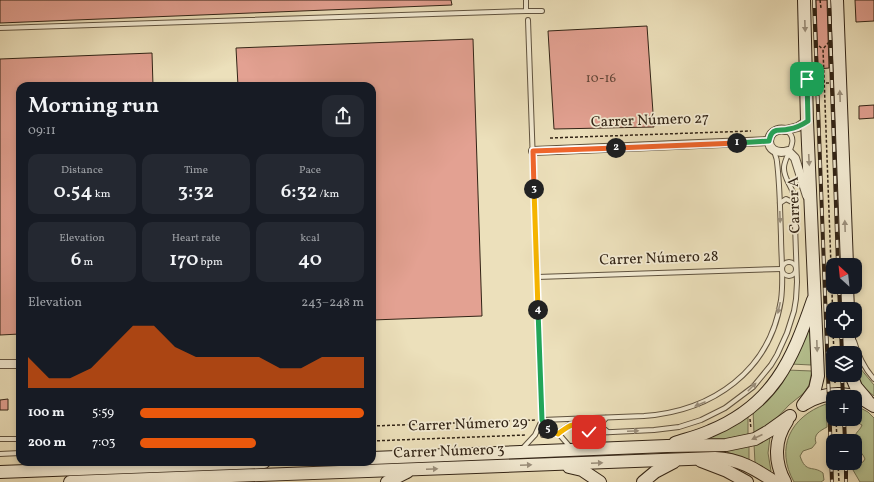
<!DOCTYPE html>
<meta charset="utf-8">
<style>
:root{--surface:#171b24;--page:#242831;--text:#f1f3f6;--muted:#9ea1a6;--accent:#ea580c}
body{margin:0;font-family:Vollkorn,serif;background:var(--page);color:var(--text);height:100vh;display:flex;flex-direction:column;font-size:15px;white-space:nowrap}
*{box-sizing:border-box;margin:0}
p{font-size:13px;color:var(--muted)}
.icon{flex:none;width:22px;height:22px;fill:none;stroke:currentColor;stroke-width:2;stroke-linecap:round;stroke-linejoin:round}
.map{position:relative;flex:1;overflow:hidden}
.drawer{position:absolute;left:16px;top:82px;width:360px;height:384px;display:flex;flex-direction:column;background:var(--surface);border-radius:12px;box-shadow:0 2px 6px #0003}
.drawer>*{flex:none}
.needle{width:26px;rotate:333deg}
.tools{position:absolute;left:826px;top:258px;display:grid;gap:8px}
.tools a{display:grid;place-items:center;width:36px;height:36px;border-radius:8px;background:var(--surface);box-shadow:0 2px 6px #0003;font-size:20px}
.pin{position:absolute;display:grid;place-items:center;width:34px;height:34px;color:#fff;margin:-17px;border-radius:8px;box-shadow:0 2px 6px #0006}
.km{position:absolute;width:20px;height:20px;margin:-10px;border-radius:50%;background:#222;color:#fff;font-size:11px;line-height:20px;text-align:center}
.round{display:grid;place-items:center;flex:none;width:42px;height:42px;border-radius:12px;background:var(--page)}
.overview{display:flex;align-items:center;justify-content:space-between;height:68px;padding:0 12px}
h1{font-size:22px;font-weight:600;line-height:30px}
.figures{display:grid;grid-template-columns:repeat(3,1fr);gap:6px;height:68px;padding:4px 12px}
.figures div{display:grid;align-content:center;border-radius:10px;background:var(--page);text-align:center}
.figures b{font-size:20px;font-weight:600}
.figures small{font-size:11px;font-weight:400}
.figures p{font-size:11px}
.chart{height:112px;padding:8px 12px}
.chart p{display:flex;justify-content:space-between}
.chart svg{width:100%;height:72px;margin-top:4px;fill:var(--accent);opacity:.7}
ul{padding:0 12px;list-style:none;font-size:13px}
li{display:grid;grid-template-columns:64px 48px 1fr;align-items:center;height:30px}
li i{height:10px;border-radius:5px;background:var(--accent)}
.map>svg:first-child{display:block}
</style>
<div class="map">
<svg width="874" height="482" viewBox="0 0 874 482">
<rect width="100%" height="100%" fill="#ece0bb"/>
<filter id="stains"><feTurbulence type="fractalNoise" baseFrequency=".005" numOctaves="4"/><feColorMatrix values="0 0 0 0 .2 0 0 0 0 .09 0 0 0 0 .02 0 0 0 .5 -.17"/></filter>
<radialGradient id="worn" r=".72"><stop offset=".6" stop-color="#630" stop-opacity="0"/><stop offset="1" stop-color="#630" stop-opacity=".3"/></radialGradient>
<!-- green -->
<g fill="#b6c291" stroke="#747354">
<path d="M810,322L811,365L791,364Z"/>
<path d="M860,368L874,385V396C865,389 857,380 855,369Z"/>
<path d="M787,370L812,371L809,385L804,393L789,405L774,421L754,434L753,409Z"/>
<path d="M826,404L827,427C820,431 813,434 816,443L812,448L803,451L800,456C806,474 813,465 823,473L824,480L821,482H794C775,448 790,417 826,404Z"/>
<path d="M855,405L868,412L874,418V482H860L853,470L855,465L863,462L865,459C862,451 852,446 855,436C856,432 861,429 862,425L853,420L847,424V419H855Z"/>
<path d="M748,414V436L725,440L690,442Z"/>
<path d="M770,437L768,453L771,471L770,472L755,463L754,444Z"/>
<path d="M749,446V460L727,452L729,450Z"/>
</g>
<!-- building -->
<g fill="#e3a192" stroke="#322416">
<path d="M0,0H451L452,5L0,23Z"/>
<path d="M816,0H827L829,68L818,69Z"/>
<path d="M855,0H874V21L856,22Z"/>
<path d="M647,26L654,127L554,129L548,31Z"/>
<path d="M473,39L482,316L372,320V86H238L236,48Z"/>
<path d="M152,53L153,86H20V334L0,335V59Z"/>
<path d="M874,105V118L859,119V106Z"/>
<path d="M8,399V410H0V400Z"/>
</g>
<g fill="none" stroke-linecap="round" stroke-linejoin="round">
<defs>
<g id="service">
<path d="M526,11H542"/>
<path d="M0,28L526,11V0"/>
<path d="M780,203L786,199L794,203"/>
<circle cx="789" cy="269" r="7"/>
<path d="M537,277L781,269"/>
<path d="M854,341C858,355 864,368 874,379"/>
<path d="M606,418L602,423L603,428L608,432"/>
<path d="M542,420L644,416C713,411 770,371 781,300C784,279 781,257 781,236C780,211 780,186 777,162C777,158 775,155 774,151"/>
<path d="M542,420L546,428L558,433L571,448"/>
<path d="M543,435L558,433L569,425H573L592,433L654,430L679,427L701,420L725,408L753,387L771,365L777,355L787,333L794,311L796,299L797,282L794,196C792,186 783,178 784,167C785,154 801,140 786,130"/>
<path d="M0,439H20"/>
<path d="M522,449L535,435L542,420L528,20"/>
<path d="M0,454L20,453"/>
</g>
<g id="minor">
<path d="M786,130C764,125 762,158 788,151L795,158L807,196"/>
<path d="M786,130L798,127L807,121"/>
<path d="M533,151L769,141"/>
<path d="M0,364H20"/>
</g>
<g id="secondary">
<path d="M837,0L847,265"/>
<path d="M847,287L848,309"/>
<path d="M849,331V353"/>
<path d="M851,375L856,387L867,400"/>
<path d="M806,403C828,390 853,391 874,406"/>
<path d="M803,405L815,389L818,376L807,121L804,0"/>
<path d="M675,443C687,439 699,436 710,431C773,405 792,361 813,300"/>
<path d="M372,458L667,446L726,445L755,439L769,431L790,416"/>
<path d="M701,461L727,471L747,482"/>
<path d="M569,467L582,470L600,482"/>
<path d="M0,472L264,462"/>
<path d="M70,482L715,458C740,459 755,469 775,482"/>
<path d="M387,482L407,472"/>
<path d="M643,482L655,472L674,462"/>
<path d="M785,482C774,462 774,440 787,421"/>
</g>
</defs>
<!-- service casing -->
<use href="#service" stroke="#60533f" stroke-width="6"/>
<!-- minor casing -->
<use href="#minor" stroke="#60533f" stroke-width="10"/>
<!-- secondary casing -->
<use href="#secondary" stroke="#322416" stroke-width="14"/>
<!-- path -->
<g stroke="#322416" stroke-width="1.5" stroke-dasharray="3 2" stroke-linecap="butt">
<path d="M820,0L821,8"/>
<path d="M829,42L823,49L833,320"/>
<path d="M815,43L823,49"/>
<path d="M816,83H830"/>
<path d="M550,138L751,131"/>
<path d="M833,331L834,353"/>
<path d="M835,375V385"/>
<path d="M750,419L751,429"/>
<path d="M836,419L837,441"/>
<path d="M372,426L536,420"/>
<path d="M372,441L526,435"/>
<path d="M838,463L839,482"/>
</g>
<!-- service -->
<use href="#service" stroke="#f3ebd3" stroke-width="4"/>
<!-- minor -->
<use href="#minor" stroke="#f3ebd3" stroke-width="8"/>
<!-- secondary -->
<use href="#secondary" stroke="#f3ebd3" stroke-width="12"/>
<defs>
<g id="rail">
<path d="M814,0L832,482"/>
<path d="M829,0L838,265"/>
<path d="M839,287L840,309"/>
<path d="M841,331L842,353"/>
<path d="M842,375L843,397"/>
<path d="M844,419L845,441"/>
<path d="M846,463V482"/>
</g>
</defs>
<!-- rail casing -->
<use href="#rail" stroke="#322416" stroke-width="4"/>
<!-- rail -->
<use href="#rail" stroke="#f3ebd3" stroke-width="2.5" stroke-dasharray="8" stroke-linecap="butt"/>
</g>
<!-- one-way arrows -->
<defs><path id="oneway-solid" d="M-6-.8H1V-3.2L6.5 0L1 3.2V.8H-6Z"/></defs>
<g fill="#9c917e">
<use href="#oneway-solid" transform="translate(805 26) rotate(88)"/>
<use href="#oneway-solid" transform="translate(840 96) rotate(-92)"/>
<use href="#oneway-solid" transform="translate(809 160) rotate(87)"/>
<use href="#oneway-solid" transform="translate(780 217) rotate(88)"/>
<use href="#oneway-solid" transform="translate(845 226) rotate(-92)"/>
<use href="#oneway-solid" transform="translate(779 308) rotate(102)"/>
<use href="#oneway-solid" transform="translate(817 346) rotate(88)"/>
<use href="#oneway-solid" transform="translate(752 387) rotate(-45)"/>
<use href="#oneway-solid" transform="translate(700 404) rotate(158)"/>
<use href="#oneway-solid" transform="translate(633 431) rotate(-2)"/>
<use href="#oneway-solid" transform="translate(757 437) rotate(156)"/>
<use href="#oneway-solid" transform="translate(597 463) rotate(-2)"/>
<use href="#oneway-solid" transform="translate(526 465) rotate(-2)"/>
<use href="#oneway-solid" transform="translate(432 469) rotate(-2)"/>
</g>
<g fill="none" stroke-linecap="round" stroke-linejoin="round">
<defs>
<path id="split-1" d="M737,143L769,141C772,126 779,132 789,129C797,128 802,125 808,121L807,79"/>
<path id="split-2" d="M616,148L737,143"/>
<path id="split-3" d="M534,189L533,151L616,148"/>
<path id="split-4" d="M534,189L538,310"/>
<path id="split-5" d="M538,310L542,420L548,429"/>
<path id="split-6" d="M548,429L558,434C574,422 570,423 589,432"/>
</defs>
<!-- split-1 casing -->
<use href="#split-1" stroke="#fff" stroke-width="8"/>
<!-- split-2 casing -->
<use href="#split-2" stroke="#fff" stroke-width="8"/>
<!-- split-3 casing -->
<use href="#split-3" stroke="#fff" stroke-width="8"/>
<!-- split-4 casing -->
<use href="#split-4" stroke="#fff" stroke-width="8"/>
<!-- split-5 casing -->
<use href="#split-5" stroke="#fff" stroke-width="8"/>
<!-- split-6 casing -->
<use href="#split-6" stroke="#fff" stroke-width="8"/>
<!-- split-1 -->
<use href="#split-1" stroke="#22a559" stroke-width="5"/>
<!-- split-2 -->
<use href="#split-2" stroke="#f0652b" stroke-width="5"/>
<!-- split-3 -->
<use href="#split-3" stroke="#f0652b" stroke-width="5"/>
<!-- split-4 -->
<use href="#split-4" stroke="#f5b400" stroke-width="5"/>
<!-- split-5 -->
<use href="#split-5" stroke="#22a559" stroke-width="5"/>
<!-- split-6 -->
<use href="#split-6" stroke="#f5b400" stroke-width="5"/>
</g>
<g text-anchor="middle" dominant-baseline="central" stroke-width="3.5" stroke-linejoin="round" paint-order="stroke">
<!-- number labels -->
<g font-size="13" fill="#5e4335">
<text x="601" y="79">10-16</text>
</g>
<!-- street labels -->
<g font-size="15" fill="#322416" stroke="#f3ebd3">
<text transform="translate(650 121) rotate(-2)">Carrer Número 27</text>
<text transform="translate(795 205) rotate(-92)">Carrer A</text>
<text transform="translate(659 259) rotate(-2)">Carrer Número 28</text>
<text transform="translate(468 425) rotate(-2)">Carrer Número 29</text>
<text transform="translate(449 452) rotate(-2)">Carrer Número 3</text>
</g>
</g>
<rect width="100%" height="100%" filter="url(#stains)"/>
<rect width="100%" height="100%" fill="url(#worn)"/>
</svg>
<div class="tools">
<a><svg class="needle" viewBox="-14 -14 28 28"><path d="M0-13l5 13h-10z" fill="#e53935"/><path d="M0 13l5-13h-10z" fill="#9ea1a6"/></svg></a>
<a><svg class="icon" aria-label="locate" viewBox="0 0 24 24"><circle cx="12" cy="12" r="6"/><path d="M12 2v4M12 18v4M2 12h4M18 12h4"/></svg></a>
<a><svg class="icon" aria-label="layers" viewBox="0 0 24 24"><path d="M12 4l9 5-9 5-9-5zM3 14l9 5 9-5"/></svg></a>
<a>+</a>
<a>−</a>
</div>
<div class="pin" style="left:807px;top:79px;background:#1e9e55"><svg class="icon" aria-label="arrive" viewBox="0 0 24 24"><path d="M6 21V4h12l-3 4 3 4H6"/></svg></div>
<div class="pin" style="left:589px;top:432px;background:#d93025"><svg class="icon" aria-label="check" viewBox="0 0 24 24"><path d="M5 12l5 5 9-10"/></svg></div>
<b class="km" style="left:737px;top:143px">1</b>
<b class="km" style="left:616px;top:148px">2</b>
<b class="km" style="left:534px;top:189px">3</b>
<b class="km" style="left:538px;top:310px">4</b>
<b class="km" style="left:548px;top:429px">5</b>
<section class="drawer">
<div class="overview"><div><h1>Morning run</h1><p>09:11</p></div><a class="round"><svg class="icon" aria-label="share" viewBox="0 0 24 24"><path d="M12 15V3M7 8l5-5 5 5M5 13v7h14v-7"/></svg></a></div>
<div class="figures">
<div><p>Distance</p><b>0.54<small> km</small></b></div>
<div><p>Time</p><b>3:32</b></div>
<div><p>Pace</p><b>6:32<small> /km</small></b></div>
</div>
<div class="figures">
<div><p>Elevation</p><b>6<small> m</small></b></div>
<div><p>Heart rate</p><b>170<small> bpm</small></b></div>
<div><p>kcal</p><b>40</b></div>
</div>
<div class="chart"><p><span>Elevation</span>243–248 m</p>
<svg viewBox="0 0 160 44" preserveAspectRatio="none"><path d="M0 44V25L10 38L20 38L30 32L40 19L50 6L60 6L70 19L80 25L90 25L100 25L110 25L120 32L130 32L140 25L150 25L160 25V44z"/></svg>
</div>
<ul>
<li><b>100 m</b>5:59<i style="width:100%"></i></li>
<li><b>200 m</b>7:03<i style="width:52%"></i></li>
</ul>
</section>
</div>
